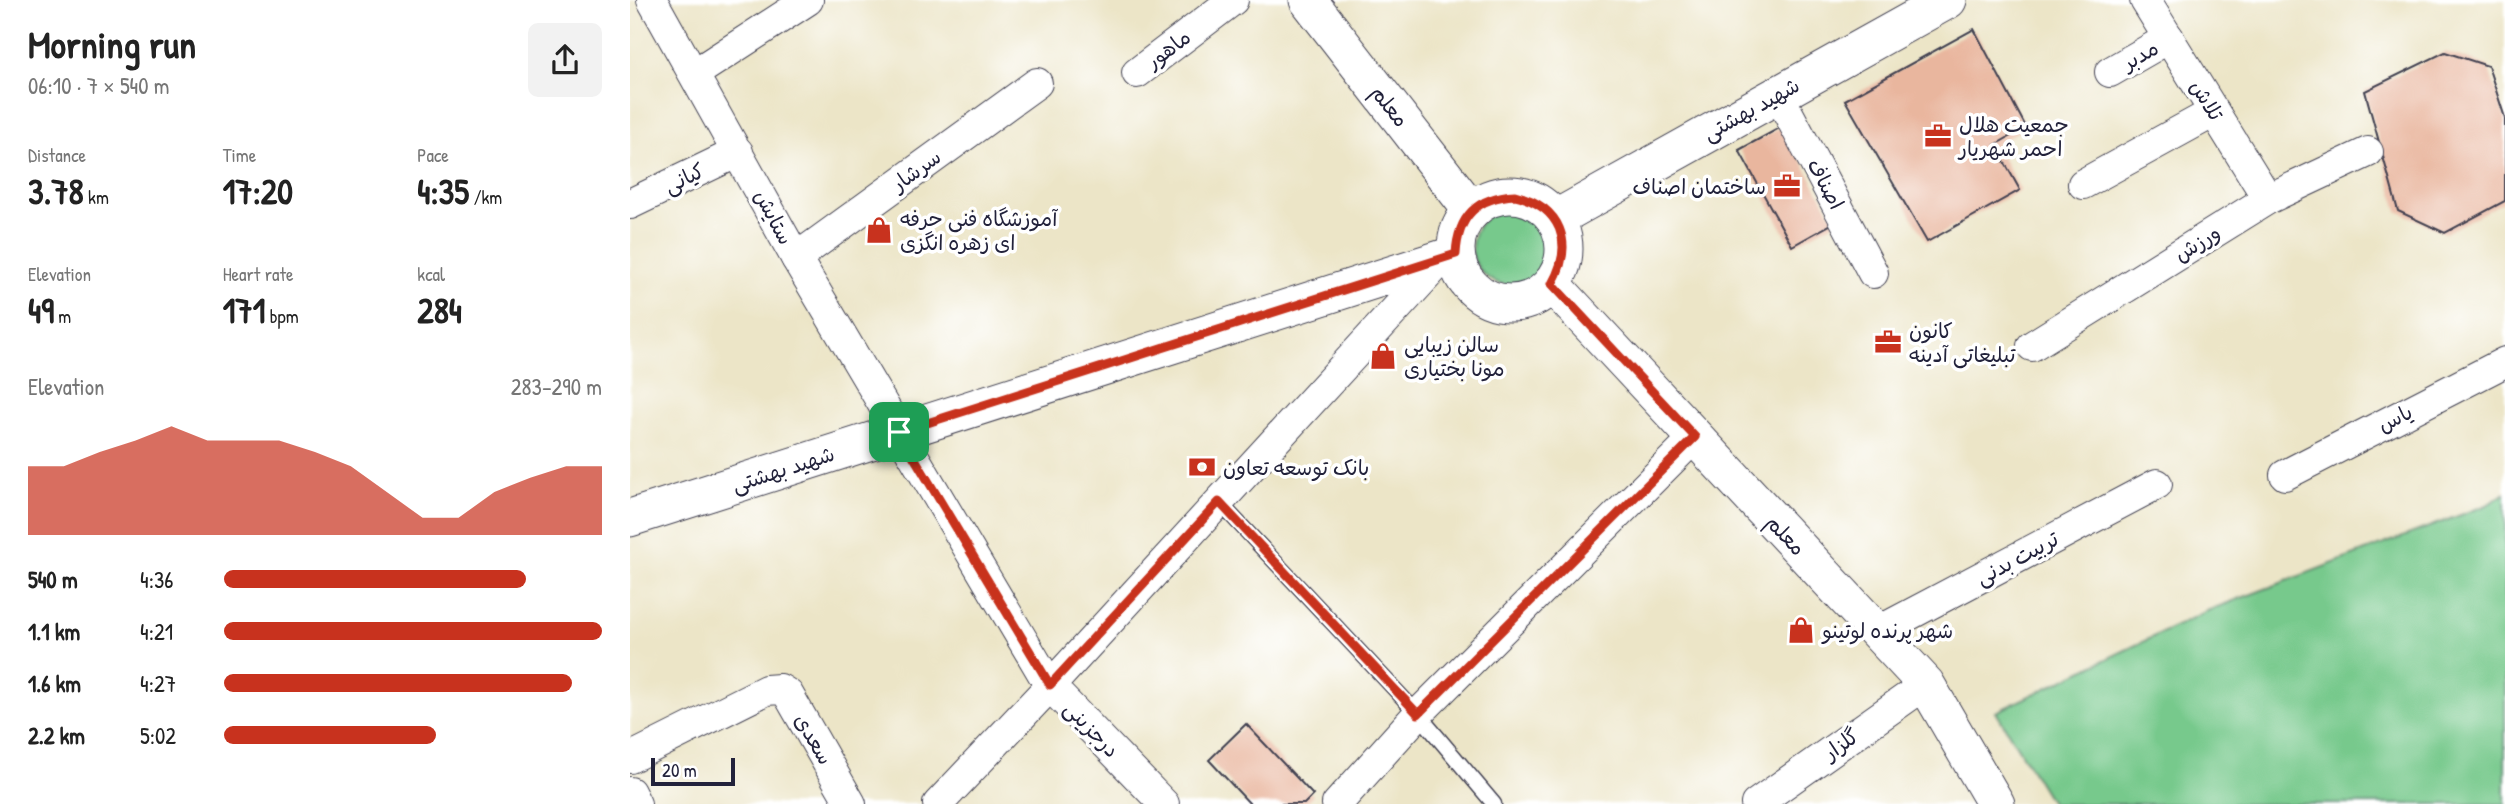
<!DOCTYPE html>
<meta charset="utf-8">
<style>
:root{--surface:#fff;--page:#f2f2f2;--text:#222;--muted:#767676;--accent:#c8321e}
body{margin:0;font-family:"Patrick Hand","Playpen Sans Arabic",sans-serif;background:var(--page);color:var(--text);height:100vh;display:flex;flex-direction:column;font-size:26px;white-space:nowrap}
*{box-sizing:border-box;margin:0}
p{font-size:23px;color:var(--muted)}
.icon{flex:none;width:38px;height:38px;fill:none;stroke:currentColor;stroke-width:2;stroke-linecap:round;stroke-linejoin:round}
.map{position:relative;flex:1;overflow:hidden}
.sheet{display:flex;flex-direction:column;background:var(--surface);width:630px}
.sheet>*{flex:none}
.scale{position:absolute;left:21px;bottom:18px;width:84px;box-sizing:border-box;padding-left:7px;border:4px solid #22223b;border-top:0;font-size:19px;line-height:24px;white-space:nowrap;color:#22223b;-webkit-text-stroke:5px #fff;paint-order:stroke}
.pin{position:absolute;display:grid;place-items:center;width:60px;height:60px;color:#fff;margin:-30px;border-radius:14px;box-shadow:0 4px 10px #0006}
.round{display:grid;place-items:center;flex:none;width:74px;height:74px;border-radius:10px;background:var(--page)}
.headline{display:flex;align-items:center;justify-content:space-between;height:119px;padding:0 28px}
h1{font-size:38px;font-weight:700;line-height:52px}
.metrics{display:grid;grid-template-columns:repeat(3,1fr);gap:10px;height:119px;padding:7px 28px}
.metrics div{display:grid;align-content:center}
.metrics b{font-size:35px;font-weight:700}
.metrics small{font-size:19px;font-weight:400}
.metrics p{font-size:19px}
.chart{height:196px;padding:14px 28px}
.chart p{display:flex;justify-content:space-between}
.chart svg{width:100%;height:126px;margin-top:7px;fill:var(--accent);opacity:.7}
ul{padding:0 28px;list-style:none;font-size:23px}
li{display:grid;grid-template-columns:112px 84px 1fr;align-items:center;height:52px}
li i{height:18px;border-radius:9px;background:var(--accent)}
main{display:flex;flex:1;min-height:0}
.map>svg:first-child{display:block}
</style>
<main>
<section class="sheet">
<div class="headline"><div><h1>Morning run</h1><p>06:10 · 7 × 540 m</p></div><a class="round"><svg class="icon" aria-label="share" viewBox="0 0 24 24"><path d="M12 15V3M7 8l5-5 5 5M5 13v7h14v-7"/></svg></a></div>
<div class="metrics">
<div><p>Distance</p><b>3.78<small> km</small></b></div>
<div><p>Time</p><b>17:20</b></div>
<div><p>Pace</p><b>4:35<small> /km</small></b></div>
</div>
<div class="metrics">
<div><p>Elevation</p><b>49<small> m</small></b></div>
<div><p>Heart rate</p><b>171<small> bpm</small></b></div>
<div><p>kcal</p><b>284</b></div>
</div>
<div class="chart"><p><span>Elevation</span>283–290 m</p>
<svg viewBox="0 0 160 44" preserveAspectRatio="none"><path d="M0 44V20L10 20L20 15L30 11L40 6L50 11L60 11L70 11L80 15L90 20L100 29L110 38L120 38L130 29L140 24L150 20L160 20V44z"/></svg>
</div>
<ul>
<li><b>540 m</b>4:36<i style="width:80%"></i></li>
<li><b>1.1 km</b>4:21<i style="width:100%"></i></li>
<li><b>1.6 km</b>4:27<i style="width:92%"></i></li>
<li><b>2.2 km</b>5:02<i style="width:56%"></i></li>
</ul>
</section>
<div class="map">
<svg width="1875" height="804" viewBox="0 0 1875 804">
<rect width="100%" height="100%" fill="#fff"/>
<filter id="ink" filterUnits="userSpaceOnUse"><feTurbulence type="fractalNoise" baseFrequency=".0143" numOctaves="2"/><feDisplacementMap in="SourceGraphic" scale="14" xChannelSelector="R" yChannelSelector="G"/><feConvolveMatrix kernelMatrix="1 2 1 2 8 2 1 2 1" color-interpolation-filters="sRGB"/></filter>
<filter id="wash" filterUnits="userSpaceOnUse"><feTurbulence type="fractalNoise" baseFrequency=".00686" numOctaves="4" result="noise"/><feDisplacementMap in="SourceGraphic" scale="28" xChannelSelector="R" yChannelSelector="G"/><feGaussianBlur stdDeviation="1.57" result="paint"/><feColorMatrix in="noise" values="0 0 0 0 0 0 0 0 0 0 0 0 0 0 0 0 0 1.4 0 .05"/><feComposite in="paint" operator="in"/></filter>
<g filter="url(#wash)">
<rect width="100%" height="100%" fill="#ece5c7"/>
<!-- green -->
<g fill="#77c98c" stroke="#4c7664" stroke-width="2">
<circle cx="880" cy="247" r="38"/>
<path d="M1875,493V804H1422L1366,712L1577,611L1857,505Z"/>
</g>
<g id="blocks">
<!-- building -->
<g fill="#e9b69e">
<path d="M1344,29L1396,127L1365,145L1390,190L1297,242L1215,100Z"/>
<path d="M1815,52L1858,66L1875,118V201L1815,233L1768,211L1735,91Z"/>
<path d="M1153,126L1205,222L1162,246L1109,150Z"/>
<path d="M616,724L683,795L674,804H620L579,760Z"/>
</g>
</g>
</g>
<g filter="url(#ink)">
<use href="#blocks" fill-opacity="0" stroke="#403f50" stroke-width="2"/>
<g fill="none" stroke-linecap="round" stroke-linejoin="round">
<defs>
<path id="service" d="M589,502L788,714L864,804"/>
<g id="minor">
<path d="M22,0L166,258L420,686L534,804"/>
<path d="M1515,0L1638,199"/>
<path d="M1480,72L1539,38"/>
<path d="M507,73L603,0"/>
<path d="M64,74L178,0"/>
<path d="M1148,94L1243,273"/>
<path d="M1453,184L1584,112"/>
<path d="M0,204L108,152"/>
<path d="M166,258L407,83"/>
<path d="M1402,346L1638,199L1738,152"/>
<path d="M1655,475L1875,362"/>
<path d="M1247,632L1527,484"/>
<path d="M0,758L136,690L150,689L158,694L221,804"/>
<path d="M0,792L6,804"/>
<path d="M308,804L420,686L813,258"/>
<path d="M707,804L788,714L1065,437"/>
<path d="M1126,804L1296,684"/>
</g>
<g id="tertiary">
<path d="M678,0L842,211"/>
<circle cx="880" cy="249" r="54"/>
<path d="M925,219L1318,0"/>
<path d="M922,284L1296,684L1366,804"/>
<path d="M0,518L826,254"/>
</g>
</defs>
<!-- service casing -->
<use href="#service" stroke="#403f50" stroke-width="17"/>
<!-- minor casing -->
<use href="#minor" stroke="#403f50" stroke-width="32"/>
<!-- tertiary casing -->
<use href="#tertiary" stroke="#403f50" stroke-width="39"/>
<!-- service -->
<use href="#service" stroke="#fff" stroke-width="14"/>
<!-- minor -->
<use href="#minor" stroke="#fff" stroke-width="30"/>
<!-- tertiary -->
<use href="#tertiary" stroke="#fff" stroke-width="37"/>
</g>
</g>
<g fill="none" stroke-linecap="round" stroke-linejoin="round" filter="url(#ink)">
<defs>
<path id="route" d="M885,195C931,207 945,243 922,284L1065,437L788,714L589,502L420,685L269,432L826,254C828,216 847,197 885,195Z"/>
</defs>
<!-- route casing -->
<use href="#route" stroke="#fff" stroke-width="14"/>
<!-- route -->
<use href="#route" stroke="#c8321e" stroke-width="9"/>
</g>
<!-- icons -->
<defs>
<symbol id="office-bare" viewBox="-9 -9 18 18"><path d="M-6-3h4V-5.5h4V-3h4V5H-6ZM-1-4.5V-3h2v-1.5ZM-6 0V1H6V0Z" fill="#c8321e" stroke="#fff" stroke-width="2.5" paint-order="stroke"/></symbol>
<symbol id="shop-bare" viewBox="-9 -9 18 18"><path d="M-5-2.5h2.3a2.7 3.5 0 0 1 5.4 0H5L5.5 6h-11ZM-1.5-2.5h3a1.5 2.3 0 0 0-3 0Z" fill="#c8321e" stroke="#fff" stroke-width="2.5" paint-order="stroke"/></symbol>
<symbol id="bank-bare" viewBox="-9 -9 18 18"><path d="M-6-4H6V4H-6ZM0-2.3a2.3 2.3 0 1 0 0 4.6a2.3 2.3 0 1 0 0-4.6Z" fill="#c8321e" stroke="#fff" stroke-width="2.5" paint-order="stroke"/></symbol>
</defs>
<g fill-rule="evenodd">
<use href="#office-bare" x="1289" y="117" width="38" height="38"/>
<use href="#office-bare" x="1138" y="167" width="38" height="38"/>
<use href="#shop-bare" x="230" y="211" width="38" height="38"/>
<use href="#office-bare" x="1239" y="323" width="38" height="38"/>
<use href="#shop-bare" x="734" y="337" width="38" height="38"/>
<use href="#bank-bare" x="553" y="448" width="38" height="38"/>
<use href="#shop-bare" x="1152" y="611" width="38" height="38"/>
</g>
<g text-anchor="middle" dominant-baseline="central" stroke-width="7" stroke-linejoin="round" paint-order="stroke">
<!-- street labels -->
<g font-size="21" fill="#22223b" stroke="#fff">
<text transform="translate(538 49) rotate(-37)">ماهور</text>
<text transform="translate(1510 55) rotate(-30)">مدبر</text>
<text transform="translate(1577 100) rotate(58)">تلاش</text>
<text transform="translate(760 106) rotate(52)">معلم</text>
<text transform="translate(1121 109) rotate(-29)">شهید بهشتی</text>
<text transform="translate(286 170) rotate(-36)">سرشار</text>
<text transform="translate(54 178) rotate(-26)">کیانی</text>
<text transform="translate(1196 184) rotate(62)">اصناف</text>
<text transform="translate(144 217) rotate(62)">ستایش</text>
<text transform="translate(1567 243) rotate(-32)">ورزش</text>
<text transform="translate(1765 418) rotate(-27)">یاس</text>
<text transform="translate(153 469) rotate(-18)">شهید بهشتی</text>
<text transform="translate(1156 535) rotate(47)">معلم</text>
<text transform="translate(1387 558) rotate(-28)">تربیت بدنی</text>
<text transform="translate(462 729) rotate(46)">درجزینی</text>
<text transform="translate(184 739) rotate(60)">سعدی</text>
<text transform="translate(1211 744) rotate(-35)">گلزار</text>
</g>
<!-- poi labels -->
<g font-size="21" fill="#22223b" stroke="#fff" text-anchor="start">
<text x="1329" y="124">جمعیت هلال<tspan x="1329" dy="24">احمر شهریار</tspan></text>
<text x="1136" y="186" text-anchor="end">ساختمان اصناف</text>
<text x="270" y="218">آموزشگاه فنی حرفه<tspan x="270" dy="24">ای زهره انگزی</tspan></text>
<text x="1279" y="330">کانون<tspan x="1279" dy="24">تبلیغاتی آدینه</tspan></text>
<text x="774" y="344">سالن زیبایی<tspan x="774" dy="24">مونا بختیاری</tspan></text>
<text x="593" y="467">بانک توسعه تعاون</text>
<text x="1192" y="630">شهر پرنده لوتینو</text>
</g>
</g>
</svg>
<div class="scale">20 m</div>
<div class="pin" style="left:269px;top:432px;background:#1e9e55"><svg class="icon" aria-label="arrive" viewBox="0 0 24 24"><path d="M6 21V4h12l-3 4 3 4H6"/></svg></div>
</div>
</main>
